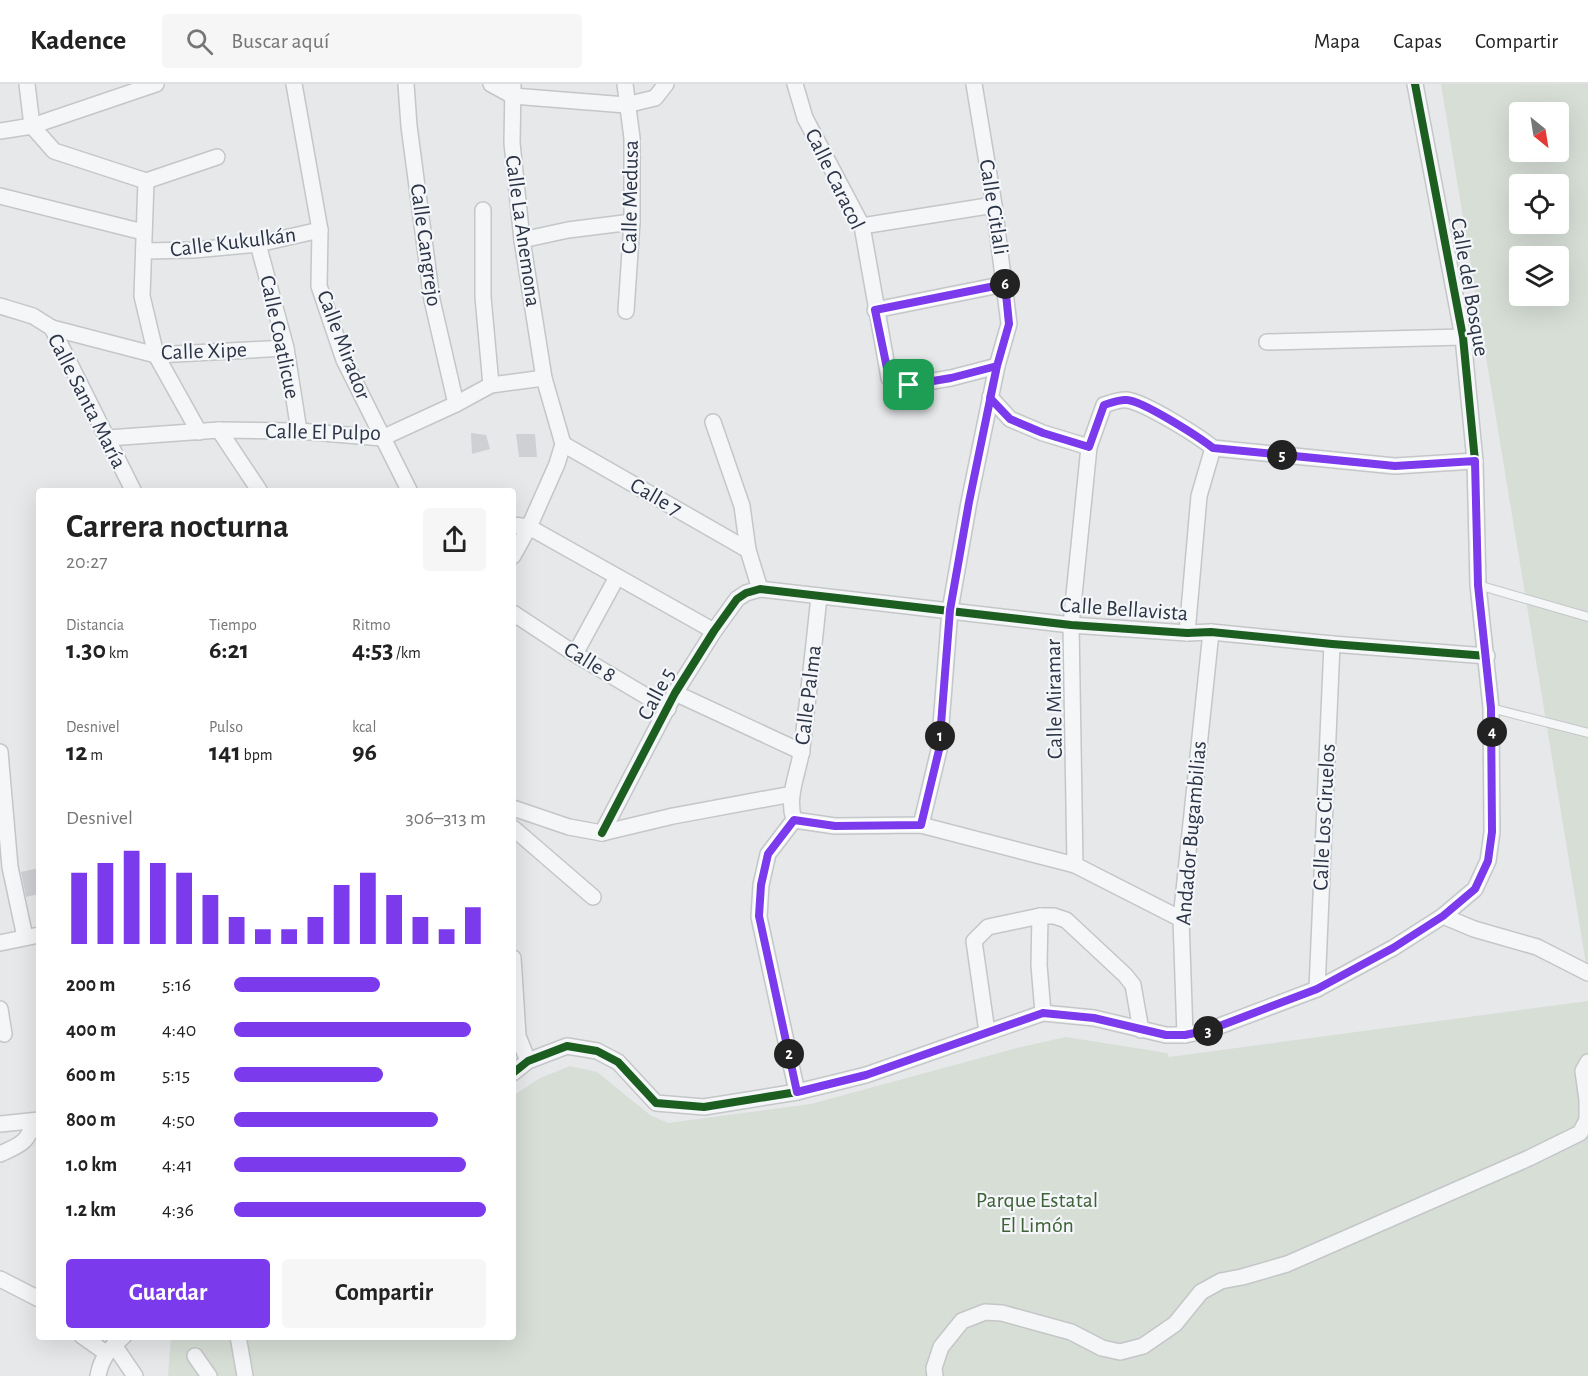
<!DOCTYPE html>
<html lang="es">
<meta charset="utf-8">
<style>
:root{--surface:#fff;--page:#f6f6f6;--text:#222;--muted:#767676;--line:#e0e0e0;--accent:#7c3aed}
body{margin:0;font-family:"Alegreya Sans",sans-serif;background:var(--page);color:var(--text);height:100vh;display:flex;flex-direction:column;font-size:22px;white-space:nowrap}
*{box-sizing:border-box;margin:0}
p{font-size:20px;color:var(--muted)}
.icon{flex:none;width:33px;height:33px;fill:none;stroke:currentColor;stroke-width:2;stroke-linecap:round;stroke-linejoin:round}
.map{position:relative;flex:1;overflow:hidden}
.details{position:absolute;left:36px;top:404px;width:480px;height:852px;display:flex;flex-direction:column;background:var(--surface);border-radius:6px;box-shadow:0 6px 24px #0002}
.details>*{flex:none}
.needle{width:39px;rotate:150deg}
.buttons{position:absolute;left:1509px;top:18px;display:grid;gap:12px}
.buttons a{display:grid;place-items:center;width:60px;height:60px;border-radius:6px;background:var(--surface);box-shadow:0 6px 24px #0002;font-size:30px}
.pin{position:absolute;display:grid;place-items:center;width:51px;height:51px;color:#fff;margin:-26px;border-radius:12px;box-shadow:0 3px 9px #0006}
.km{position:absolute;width:30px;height:30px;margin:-15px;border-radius:50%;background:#222;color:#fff;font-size:16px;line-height:30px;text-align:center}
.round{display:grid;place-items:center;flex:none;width:63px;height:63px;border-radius:6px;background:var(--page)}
.overview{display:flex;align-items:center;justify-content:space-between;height:102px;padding:0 30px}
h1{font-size:33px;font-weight:700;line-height:45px}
.figures{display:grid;grid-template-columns:repeat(3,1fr);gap:9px;height:102px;padding:6px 30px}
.figures div{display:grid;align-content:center}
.figures b{font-size:26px;font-weight:700}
.figures small{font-size:16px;font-weight:400}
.figures p{font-size:16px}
.chart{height:168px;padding:12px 30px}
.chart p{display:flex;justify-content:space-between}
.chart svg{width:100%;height:108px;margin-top:6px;stroke:var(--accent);stroke-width:6}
.button{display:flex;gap:12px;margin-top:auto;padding:12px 30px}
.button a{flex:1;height:69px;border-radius:6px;background:var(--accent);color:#fff;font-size:24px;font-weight:700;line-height:69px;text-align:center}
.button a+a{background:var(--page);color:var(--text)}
ul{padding:0 30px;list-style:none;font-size:20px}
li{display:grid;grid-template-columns:96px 72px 1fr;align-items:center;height:45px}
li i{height:15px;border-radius:8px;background:var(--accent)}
header{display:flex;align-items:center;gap:36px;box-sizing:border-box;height:84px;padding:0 30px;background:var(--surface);border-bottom:2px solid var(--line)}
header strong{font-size:28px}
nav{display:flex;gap:33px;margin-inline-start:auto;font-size:21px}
.search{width:420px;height:54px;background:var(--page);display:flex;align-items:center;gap:15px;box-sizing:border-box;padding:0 21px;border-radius:6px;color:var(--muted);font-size:22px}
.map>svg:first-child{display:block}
</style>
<header>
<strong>Kadence</strong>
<div class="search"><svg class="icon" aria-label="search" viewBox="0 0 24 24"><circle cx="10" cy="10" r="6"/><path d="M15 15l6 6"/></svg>Buscar aquí</div>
<nav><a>Mapa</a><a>Capas</a><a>Compartir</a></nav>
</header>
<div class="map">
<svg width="1588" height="1292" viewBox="0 0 1588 1292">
<rect width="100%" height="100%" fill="#e6e8ea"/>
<!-- green -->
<g fill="#d6ded6" fill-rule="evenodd">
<path d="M1441,0H1588V892ZM1520,28H1558V68H1520ZM1520,100H1558V140H1520ZM1520,172H1558V212H1520Z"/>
<path d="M1588,917V1292H168L171,1253L513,1252V1012L540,994L570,982L597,988L650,1031L668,1039L811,1020L1017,964L1066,953L1167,969L1169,973Z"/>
</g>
<!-- building -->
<g fill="#ced0d3">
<path d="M471,349L486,351L490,365L472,370Z"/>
<path d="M516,350H535L537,373H519Z"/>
<path d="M39,784V810L26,813L21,788Z"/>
</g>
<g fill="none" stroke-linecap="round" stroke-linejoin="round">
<defs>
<g id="lane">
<path d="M1478,501L1588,533"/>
<path d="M1491,624L1588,649"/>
</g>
<g id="street">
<path d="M27,0L32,42L54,67L146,97"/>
<path d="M294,0L320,146L319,202L344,276L409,406"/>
<path d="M406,0L409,42L432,216L456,320"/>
<path d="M491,0L513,12L626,21L655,14L666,0"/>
<path d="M625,0L632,54V138L626,227"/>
<path d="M795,0L805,34L862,142L889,294L909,301L951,294L997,282"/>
<path d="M0,47L32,42L156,0"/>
<path d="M146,97L142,212L156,271L199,348"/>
<path d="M146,97L217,73"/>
<path d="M0,112L143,148"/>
<path d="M483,126V213L491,301"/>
<path d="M862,142L994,121"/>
<path d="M522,156L568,146L632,138"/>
<path d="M258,160L286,264L299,347"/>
<path d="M144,167L194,166L258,160L320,146"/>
<path d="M0,222L33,232L52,244L133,406"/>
<path d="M875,226L1005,200"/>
<path d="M52,244L156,271L286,264"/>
<path d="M1267,258L1463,253"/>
<path d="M990,313L1010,335L1043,349L1089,363"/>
<path d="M713,338L742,422L748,466L760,505"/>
<path d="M219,346L259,406"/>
<path d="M108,354L219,346L299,347L382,354L456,320L491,301L544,294"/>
<path d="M563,360L748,466"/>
<path d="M513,441L529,443L714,547"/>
<path d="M513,472L529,443L557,380L563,360L544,294L522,156L512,59L513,0"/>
<path d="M819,512C814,563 808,613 802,664C799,688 786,712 794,736L835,742L921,741L1075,781L1181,835"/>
<path d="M513,529L575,570L668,625"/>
<path d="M1187,549L1199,412L1213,364"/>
<path d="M575,570L617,493"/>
<path d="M675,609L802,668"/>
<path d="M0,668L10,783L25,853"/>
<path d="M513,724L569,743L602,749L673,732L792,710"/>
<path d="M794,736L768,770L761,801L759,833L797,1008"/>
<path d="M921,741L939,666L950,526L969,418L997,282L1009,240L994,121L974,0"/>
<path d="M513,744L593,813"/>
<path d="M602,749L675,609L714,547L737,515L746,509L760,505L1071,541L1187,549L1211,548L1332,560L1487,572"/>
<path d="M1075,781L1071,541L1089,363L1104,321C1111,319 1119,315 1127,316C1144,318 1199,352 1213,364L1395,382L1475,377"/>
<path d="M1040,832L1039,881L1043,929"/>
<path d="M1443,832L1474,845L1537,863L1588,889"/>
<path d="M0,859L39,851"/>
<path d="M513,874L518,952L528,977"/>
<path d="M1317,905L1332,560"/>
<path d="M0,925L4,950"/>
<path d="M987,948L974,857L988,843L1040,832H1054L1066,836L1125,891L1133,901L1141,946"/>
<path d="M1185,951L1181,835L1211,548"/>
<path d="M513,989L528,977L567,962L597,967L618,978L656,1019L704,1023L797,1008L866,991L1043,929L1094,934L1166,951H1185L1209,946L1317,905L1393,864L1443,832L1475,805L1488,777L1492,748L1491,624L1478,501L1475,377L1463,253L1415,0"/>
<path d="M0,1040L39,1036"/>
<path d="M0,1070C20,1061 28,1059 34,1037"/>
<path d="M0,1195L39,1215"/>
<path d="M82,1252L106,1269"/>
<path d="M238,1252L245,1292"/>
<path d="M114,1261L135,1292"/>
<path d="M195,1272L209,1292"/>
<path d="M98,1292C101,1274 110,1264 124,1252"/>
<path d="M935,1292L934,1284L941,1263L962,1237L985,1228L1002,1229L1071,1248L1102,1264L1120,1268L1143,1262L1175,1240L1201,1208L1221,1197L1242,1193L1287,1180L1529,1074L1580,1049L1587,1036V1016L1583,987L1588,978"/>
</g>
</defs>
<!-- lane casing -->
<use href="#lane" stroke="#c4c6c8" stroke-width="10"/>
<!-- street casing -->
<use href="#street" stroke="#c4c6c8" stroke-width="18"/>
<!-- lane -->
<use href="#lane" stroke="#f5f6f7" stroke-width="8"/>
<!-- street -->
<use href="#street" stroke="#f5f6f7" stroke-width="15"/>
<defs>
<g id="cycleway">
<path d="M602,749L675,609L714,547L737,515L746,509L760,505L1071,541L1187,549L1211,548L1332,560L1487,572"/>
<path d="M513,989L528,977L567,962L597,967L618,978L656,1019L704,1023L797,1008L866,991L1043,929L1094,934L1166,951H1185L1209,946L1317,905L1393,864L1443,832L1475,805L1488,777L1492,748L1491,624L1478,501L1475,377L1463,253L1415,0"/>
</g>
</defs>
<!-- cycleway casing -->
<use href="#cycleway" stroke="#f4f6f9" stroke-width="11"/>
<!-- cycleway -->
<use href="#cycleway" stroke="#1b5e20" stroke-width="8"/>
</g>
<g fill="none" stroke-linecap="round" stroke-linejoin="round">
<defs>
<path id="route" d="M909,301L951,294L997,282L969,418L950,526L939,666L921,741L835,742L794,736L768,770L761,801L759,832L797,1008L866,991L1043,929L1094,934L1166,951H1185L1209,946L1317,905L1393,864L1443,832L1475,805L1488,777L1492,748L1491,624L1478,501L1475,377L1395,382L1213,364C1199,353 1143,317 1127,316C1119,315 1111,319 1104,321L1089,363L1043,349L1010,335L990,314L997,282L1009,240L1005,200L875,226L889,294L909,301"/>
</defs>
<!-- route casing -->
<use href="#route" stroke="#fff" stroke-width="12"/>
<!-- route -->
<use href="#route" stroke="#7c3aed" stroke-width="8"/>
</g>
<g text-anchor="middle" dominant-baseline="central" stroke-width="4.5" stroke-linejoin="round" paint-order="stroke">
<!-- street labels -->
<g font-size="22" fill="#2b3445" stroke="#f4f6f9">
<text transform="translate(835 95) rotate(64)">Calle Caracol</text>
<text transform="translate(630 113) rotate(-89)">Calle Medusa</text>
<text transform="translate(994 123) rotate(81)">Calle Citlali</text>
<text transform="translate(523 147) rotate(82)">Calle La Anemona</text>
<text transform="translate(233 158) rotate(-7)">Calle Kukulkán</text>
<text transform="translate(426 161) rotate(82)">Calle Cangrejo</text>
<text transform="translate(1470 203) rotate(80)">Calle del Bosque</text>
<text transform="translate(280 253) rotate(78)">Calle Coatlicue</text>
<text transform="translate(344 261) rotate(69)">Calle Mirador</text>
<text transform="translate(204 267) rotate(-2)">Calle Xipe</text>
<text transform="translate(87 317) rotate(63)">Calle Santa María</text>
<text transform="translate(323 348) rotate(1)">Calle El Pulpo</text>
<text transform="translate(656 413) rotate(30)">Calle 7</text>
<text transform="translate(1124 525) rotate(4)">Calle Bellavista</text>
<text transform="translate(590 578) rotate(32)">Calle 8</text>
<text transform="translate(656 610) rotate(-62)">Calle 5</text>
<text transform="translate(808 611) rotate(-83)">Calle Palma</text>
<text transform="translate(1054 615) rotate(-91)">Calle Miramar</text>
<text transform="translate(1324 733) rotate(-87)">Calle Los Ciruelos</text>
<text transform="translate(1191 749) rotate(-85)">Andador Bugambilias</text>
</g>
<!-- park labels -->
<g font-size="22" fill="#3f6138" stroke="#f4f6f9">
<text x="1037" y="1116">Parque Estatal<tspan x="1037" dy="25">El Limón</tspan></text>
</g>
</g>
</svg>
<div class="buttons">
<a><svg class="needle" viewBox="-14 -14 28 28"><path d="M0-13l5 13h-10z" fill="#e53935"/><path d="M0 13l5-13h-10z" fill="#767676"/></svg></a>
<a><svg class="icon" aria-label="locate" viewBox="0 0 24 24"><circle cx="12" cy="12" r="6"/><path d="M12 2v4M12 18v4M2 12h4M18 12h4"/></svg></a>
<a><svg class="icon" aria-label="layers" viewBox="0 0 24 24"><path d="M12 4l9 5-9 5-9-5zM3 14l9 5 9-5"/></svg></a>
</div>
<div class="pin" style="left:909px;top:301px;background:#1e9e55"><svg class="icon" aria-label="arrive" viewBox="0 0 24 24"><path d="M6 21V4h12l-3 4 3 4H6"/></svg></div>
<b class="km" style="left:940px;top:652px">1</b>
<b class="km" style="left:789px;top:970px">2</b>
<b class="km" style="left:1208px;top:947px">3</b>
<b class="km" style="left:1492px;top:648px">4</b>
<b class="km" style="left:1282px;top:371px">5</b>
<b class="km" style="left:1005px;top:200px">6</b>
<section class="details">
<div class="overview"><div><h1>Carrera nocturna</h1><p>20:27</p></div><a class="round"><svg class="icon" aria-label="share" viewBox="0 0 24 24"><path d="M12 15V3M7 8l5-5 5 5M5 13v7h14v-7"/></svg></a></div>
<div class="figures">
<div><p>Distancia</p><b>1.30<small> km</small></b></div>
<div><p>Tiempo</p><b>6:21</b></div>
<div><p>Ritmo</p><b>4:53<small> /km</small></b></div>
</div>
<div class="figures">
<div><p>Desnivel</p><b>12<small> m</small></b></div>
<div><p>Pulso</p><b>141<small> bpm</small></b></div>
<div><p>kcal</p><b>96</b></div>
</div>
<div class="chart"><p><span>Desnivel</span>306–313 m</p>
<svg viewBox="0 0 160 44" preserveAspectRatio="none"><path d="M5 44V15M15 44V11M25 44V6M35 44V11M45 44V15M55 44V24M65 44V33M75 44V38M85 44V38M95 44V33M105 44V20M115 44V15M125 44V24M135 44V33M145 44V38M155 44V29"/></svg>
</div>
<ul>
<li><b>200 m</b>5:16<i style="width:58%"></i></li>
<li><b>400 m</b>4:40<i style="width:94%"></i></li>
<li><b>600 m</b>5:15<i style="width:59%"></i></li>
<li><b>800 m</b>4:50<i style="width:81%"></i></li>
<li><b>1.0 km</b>4:41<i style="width:92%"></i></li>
<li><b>1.2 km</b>4:36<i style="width:100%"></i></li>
</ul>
<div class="button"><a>Guardar</a><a>Compartir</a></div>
</section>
</div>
